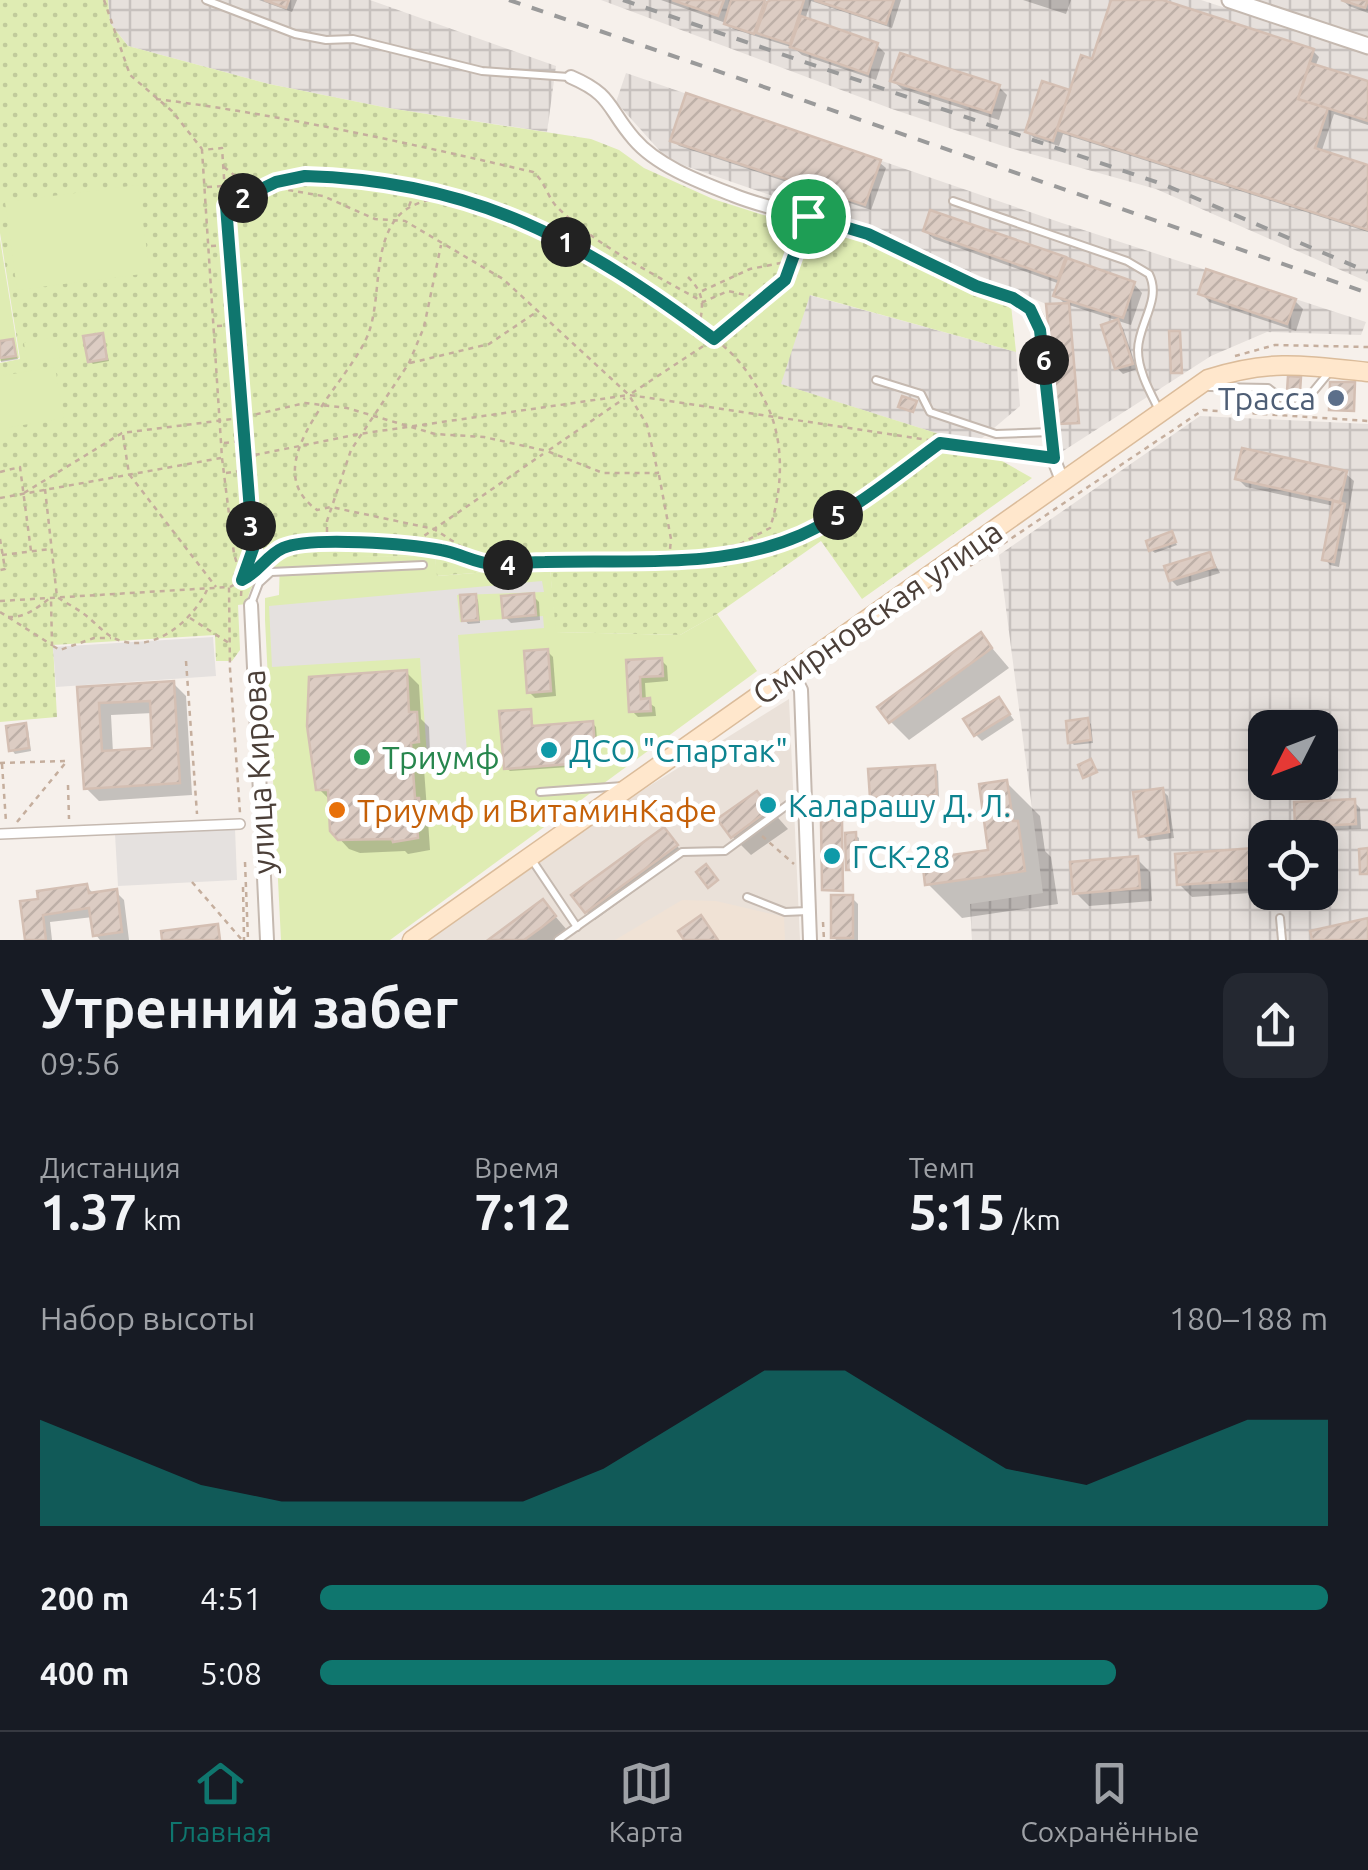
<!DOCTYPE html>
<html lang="ru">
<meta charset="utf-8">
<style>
:root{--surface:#171b24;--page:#242831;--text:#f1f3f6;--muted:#9ea1a6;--line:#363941;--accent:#0f766e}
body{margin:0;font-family:Ubuntu,sans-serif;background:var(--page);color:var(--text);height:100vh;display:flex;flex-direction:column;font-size:38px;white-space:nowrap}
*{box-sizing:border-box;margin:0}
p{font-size:32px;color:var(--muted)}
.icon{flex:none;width:55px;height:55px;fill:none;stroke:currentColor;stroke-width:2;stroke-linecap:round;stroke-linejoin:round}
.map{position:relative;height:940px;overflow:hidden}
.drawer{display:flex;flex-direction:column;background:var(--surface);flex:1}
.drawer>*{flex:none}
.needle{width:65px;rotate:228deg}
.controls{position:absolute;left:1248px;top:710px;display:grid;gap:20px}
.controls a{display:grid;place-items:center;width:90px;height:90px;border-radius:20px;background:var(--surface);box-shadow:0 5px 25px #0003;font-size:50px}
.pin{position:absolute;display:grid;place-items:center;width:85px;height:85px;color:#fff;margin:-42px;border:5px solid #fff;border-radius:50%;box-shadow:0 2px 10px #0007}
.km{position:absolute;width:50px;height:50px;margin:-25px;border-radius:50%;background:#222;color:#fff;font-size:28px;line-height:50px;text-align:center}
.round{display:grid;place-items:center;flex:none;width:105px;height:105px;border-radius:20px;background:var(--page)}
.head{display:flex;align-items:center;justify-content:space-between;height:170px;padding:0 40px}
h1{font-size:55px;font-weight:600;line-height:75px}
.metrics{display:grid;grid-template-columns:repeat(3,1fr);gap:15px;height:170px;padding:10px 40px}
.metrics div{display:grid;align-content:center}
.metrics b{font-size:50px;font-weight:600}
.metrics small{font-size:28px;font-weight:400}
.metrics p{font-size:28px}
.chart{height:280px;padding:20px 40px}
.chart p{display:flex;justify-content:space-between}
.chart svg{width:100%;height:180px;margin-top:10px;fill:var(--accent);opacity:.7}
ul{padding:0 40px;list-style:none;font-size:32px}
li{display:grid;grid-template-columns:160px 120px 1fr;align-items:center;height:75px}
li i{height:25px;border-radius:12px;background:var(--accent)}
.tabs{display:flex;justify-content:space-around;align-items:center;height:140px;border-top:2px solid var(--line);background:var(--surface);font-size:28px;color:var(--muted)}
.tabs a{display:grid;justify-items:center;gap:5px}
.tabs .selected{color:var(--accent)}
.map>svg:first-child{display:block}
</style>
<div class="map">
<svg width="1368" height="940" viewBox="0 0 1368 940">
<defs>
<pattern id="industrial-grid" width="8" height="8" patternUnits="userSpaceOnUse" patternTransform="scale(2.5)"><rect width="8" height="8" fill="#e6e0dc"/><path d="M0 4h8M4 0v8" fill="none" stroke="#c7c1be"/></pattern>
<pattern id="park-dots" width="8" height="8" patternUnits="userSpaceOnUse" patternTransform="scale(2.5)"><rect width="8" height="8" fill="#dfecb3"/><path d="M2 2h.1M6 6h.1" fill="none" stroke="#c1cb9b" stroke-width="1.8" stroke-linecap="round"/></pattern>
<pattern id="building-hatch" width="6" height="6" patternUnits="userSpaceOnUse" patternTransform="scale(2.5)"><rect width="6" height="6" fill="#dcccc3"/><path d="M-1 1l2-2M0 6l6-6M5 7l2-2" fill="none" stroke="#beb0a8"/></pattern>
</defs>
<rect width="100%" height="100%" fill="#f6f0eb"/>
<!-- residential -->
<path fill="#eae1d9" d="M789,699L800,940H429L646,788Z"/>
<!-- industrial -->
<g fill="url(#industrial-grid)" fill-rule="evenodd">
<path d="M108,0H370L556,66L547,132L388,108L269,84L128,46L110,23Z"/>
<path d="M601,0H1201L1368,54V282L1156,189L1003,146L892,109Z"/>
<path d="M1247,0H1368V40Z"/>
<path d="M626,73L1062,223L1366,322L1361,335L1267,332L1211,356L1060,453L1046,304L869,229L668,160L616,102Z"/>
<path d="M809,295L1016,352L1020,406L974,445L780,384Z"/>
<path d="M1200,416L1368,424V940H972L970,904L1043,893L999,555ZM1265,728H1320V782H1265ZM1265,838H1320V892H1265Z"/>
</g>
<!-- education -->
<path fill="#f0e2d5" d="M682,900L716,901L784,917L785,940H615Z"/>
<!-- park -->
<path fill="url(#park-dots)" d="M0,0H108L110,23L128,46L269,84L388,108L591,139L619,150L644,168L713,199L773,218L859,237L966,289L1011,305L1016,352L810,295L781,384L974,445L1032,478L862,599L821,541L717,614L680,635L555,632L550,567L436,576L435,556L280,558V570C257,574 252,582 246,604L238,605L240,650L232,661H216L215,635L53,645L57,717L0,722V363L20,359L0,233Z"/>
<!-- pitch -->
<g fill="#dfecb3">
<path d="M138,185L150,273L17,290L5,202Z"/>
<path d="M0,239L19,358L0,361Z"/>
<path d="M56,337L60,358L27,363L24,343Z"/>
<path d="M55,367L64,418L0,429V376Z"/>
<path d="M435,556L437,576L550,567L556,632L680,635L717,614L757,671L390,940H281L265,620V598L279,595L280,557Z"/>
</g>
<!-- parking -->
<g fill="#e5e1df">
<path d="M542,581L544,592L457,595L460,622L543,616L544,628L458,635L467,752L427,756L420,658L272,667L269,606Z"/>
<path d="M213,637L216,676L56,687L53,647Z"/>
<path d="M235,828L237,880L118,886L115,834Z"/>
</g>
<!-- shadow -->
<g fill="#0003" fill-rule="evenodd">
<path d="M259,0H297L292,12Z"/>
<path d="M661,0H756L771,6L773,0H901L892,28L811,1L805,20L877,45L885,53L876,80L802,55L794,48L733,29L726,23Z"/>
<path d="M1023,0H1071L1066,14Z"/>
<path d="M1113,0H1155L1313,51L1319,57L1315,67L1368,84V125L1334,114L1321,153L1368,168V232L1063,134L1059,146L1034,138L1028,132L1071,93L1094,62Z"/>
<path d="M1342,0H1368V13L1349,6Z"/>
<path d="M893,81L999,87L1007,95L999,120L902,89Z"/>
<path d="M673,140L880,163L886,168L871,210L679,146Z"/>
<path d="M932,214L1134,284L1142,293L1131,325L1069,305L1079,423H1060L1066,305L1056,295L1060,284L934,239L925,231Z"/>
<path d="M1201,293L1295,301L1303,309L1296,331L1209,302Z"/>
<path d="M1118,322L1123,328L1137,369L1123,374L1117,368Z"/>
<path d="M102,335L109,361L93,364L90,361Z"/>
<path d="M12,342L18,359L1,362L0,344Z"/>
<path d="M1345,473L1354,481L1339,567L1330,565L1325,559L1334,506L1246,487L1238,479Z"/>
<path d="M1171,534L1177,545L1155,553L1151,550Z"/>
<path d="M1210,554L1220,573L1177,586L1171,580Z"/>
<path d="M475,596L478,600L480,623L468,624L465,620Z"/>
<path d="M533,596L539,602L540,620L511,623L505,617Z"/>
<path d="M981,635L1009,668L909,740L890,721Z"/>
<path d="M547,651L553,657L556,696L535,698L529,692Z"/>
<path d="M661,660L667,666L668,681L645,683L646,701L655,707L656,716L638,717L632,711L629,662Z"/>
<path d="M406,672L419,685L421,719L429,727L430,754L423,755L427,810L432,821H428L430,850L408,854L405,851L360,853L349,849L336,835L331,801L319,789Z"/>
<path d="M173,683L186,696L192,795L99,801L86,788L80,689ZM153,713L154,751L113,753L111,715Z"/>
<path d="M1004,706L1014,720L982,741L976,735Z"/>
<path d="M530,711L534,728L592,723L596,727L599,765L510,771L506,768Z"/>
<path d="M1087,721L1091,724L1093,743L1074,745L1071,742Z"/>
<path d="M25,726L28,729L31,751L15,754L12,750Z"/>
<path d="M934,768L938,771L939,798L876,801L872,797Z"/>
<path d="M1006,782L1040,816L1045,851L1051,857L1058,904L962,918L928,884L991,852Z"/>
<path d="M1162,790L1168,796L1174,838L1148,841L1142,835Z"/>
<path d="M757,794L788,829L751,855L732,836Z"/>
<path d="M1354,802L1360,808L1361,829L1303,831L1297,826Z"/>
<path d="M855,835L859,838V872H852L848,869Z"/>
<path d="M672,839L684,855L595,920L587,912Z"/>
<path d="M1252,851L1265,864V892L1192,897L1179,884Z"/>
<path d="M1137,859L1150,872L1152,901L1089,906L1076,893Z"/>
<path d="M87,887L95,895L116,892L124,900L129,940H100L96,935L93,917L50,922L52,940H28L23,903Z"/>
<path d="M852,898L858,904V940H836L834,937Z"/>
<path d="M543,902L567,930L553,940H492Z"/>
</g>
<!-- building -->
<g fill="url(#building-hatch)" stroke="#d4bfb3" stroke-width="2.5" fill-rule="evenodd">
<path d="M264,0H289L286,8Z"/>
<path d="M672,0H724L718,16Z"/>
<path d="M731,0H765L754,34L724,24Z"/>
<path d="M771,0H804L790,44L756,33L767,2Z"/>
<path d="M814,0H894L886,24Z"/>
<path d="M1111,0H1163L1314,49L1298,99L1328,108L1315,148L1368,165V230L1057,130L1081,55L1092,59Z"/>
<path d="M1341,0H1368L1365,8Z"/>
<path d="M801,16L878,43L868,74L790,47Z"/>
<path d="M900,53L1000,85L991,113L890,81Z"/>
<path d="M1310,63L1368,81V121L1298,99Z"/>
<path d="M1042,81L1070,90L1053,141L1025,132Z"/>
<path d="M686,93L881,160L865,205L670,141Z"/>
<path d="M930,210L1066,257L1058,279L923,231Z"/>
<path d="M1067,258L1135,282L1123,318L1053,296Z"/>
<path d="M1206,269L1296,299L1287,324L1198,294Z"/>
<path d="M1069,303L1079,423L1058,424L1046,304Z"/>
<path d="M1118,319L1133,364L1115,369L1101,325Z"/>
<path d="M1169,331H1180L1182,373H1171Z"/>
<path d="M103,333L107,359L88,362L83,336Z"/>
<path d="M13,339L16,356L0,358V341Z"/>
<path d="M1288,376L1301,377L1299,408L1286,407Z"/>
<path d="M1330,382H1355L1354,411L1329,410Z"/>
<path d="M902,396L917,401L913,412L898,407Z"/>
<path d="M1242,448L1347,471L1340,502L1235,479Z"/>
<path d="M1333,501L1345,504L1334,562L1322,560Z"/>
<path d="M1172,531L1176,542L1149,551L1146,541Z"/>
<path d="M1210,552L1215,567L1169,581L1164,566Z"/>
<path d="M534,593L536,615L503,618L501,596Z"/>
<path d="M476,594L478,620L462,621L460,595Z"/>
<path d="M981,632L992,648L889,723L877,707Z"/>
<path d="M548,649L551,691L527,693L524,651Z"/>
<path d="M662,658L663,676L640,677L641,699L650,698L651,711L629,712L626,660Z"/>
<path d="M407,670L409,712H417L419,742L411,743L415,798H419L420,809H416L418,838L393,842L392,839L338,840L330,831L328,790H316L307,726L309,677Z"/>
<path d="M174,681L180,783L84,789L77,687ZM150,701L152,748L102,751L99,703Z"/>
<path d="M999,697L1010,714L974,736L963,719Z"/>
<path d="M531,709L532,726L593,721L596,762L504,769L499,711Z"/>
<path d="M1088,718L1091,740L1068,743L1066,721Z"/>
<path d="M26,723L29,748L9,751L6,726Z"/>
<path d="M1091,759L1097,772L1083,778L1078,765Z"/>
<path d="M935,765L937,795L870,798L868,769Z"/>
<path d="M1007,780L1013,821H1018L1025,871L925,885L922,859L988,850L979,784Z"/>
<path d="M1163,788L1169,832L1139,837L1133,792Z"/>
<path d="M757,791L770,809L731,838L717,819Z"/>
<path d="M1355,799L1356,824L1295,827L1294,802Z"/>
<path d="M842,820L843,891L822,890L821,821Z"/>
<path d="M664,827L678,845L585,913L571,895Z"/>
<path d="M856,832L857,870H846L845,833Z"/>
<path d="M1253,848L1255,880L1177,885L1175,854Z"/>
<path d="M1368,848V874H1360L1359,849Z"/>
<path d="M1138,856L1140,888L1073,894L1070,862Z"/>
<path d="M706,864L718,880L708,888L696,872Z"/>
<path d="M87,884L89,893L117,889L122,932L93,936L89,908L43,915L46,940H25L20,901L38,899L37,891Z"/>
<rect x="831" y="895" width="22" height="43"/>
<path d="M543,899L556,916L542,927L524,940H488Z"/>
<path d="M701,915L718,940H684L678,931Z"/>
<path d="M1368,918V940H1312L1310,931Z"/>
<path d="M218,924L220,940H162L161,931Z"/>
</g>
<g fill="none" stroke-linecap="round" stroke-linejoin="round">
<defs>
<g id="service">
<path d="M206,0L295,34L326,40L353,39L482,71L569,77"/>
<path d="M953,201L1127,261L1149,274C1162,300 1138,324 1138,350C1138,371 1150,392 1159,410"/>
<path d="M876,380L921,394L930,412L996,434L1051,432"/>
<path d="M1210,387L1268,388L1281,398L1307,399L1331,370"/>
<path d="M251,604L259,583L271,572L423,565"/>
<path d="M540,792L623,786"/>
<path d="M530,857L577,927"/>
<path d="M747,897L785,912L808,911"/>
<path d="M1280,918L1282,940"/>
<path d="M558,940L682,852L725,851L805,792"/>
</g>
<path id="pedestrian" d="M0,834L240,824"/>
<g id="minor">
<path d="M571,77C613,95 607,108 634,139C657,166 700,182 733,195C775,212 822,217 865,233C903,246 937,271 975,286C992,293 1018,294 1031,309C1059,343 1037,442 1063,480"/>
<path d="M251,605L267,940"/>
<path d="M792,672L801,690L810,940"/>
</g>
<path id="tertiary" d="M1230,0L1368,46"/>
<path id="secondary" d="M412,940L1208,379C1270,359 1305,365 1368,372"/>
</defs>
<!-- service casing -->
<use href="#service" stroke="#c5b9b0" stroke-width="10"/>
<!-- pedestrian casing -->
<use href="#pedestrian" stroke="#c5b9b0" stroke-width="12"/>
<!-- minor casing -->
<use href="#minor" stroke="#c5b9b0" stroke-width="16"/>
<!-- tertiary casing -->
<use href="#tertiary" stroke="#c5b9b0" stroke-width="19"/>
<!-- secondary casing -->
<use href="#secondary" stroke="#dbbc9b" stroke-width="21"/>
<!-- path -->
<g stroke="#c5ae9d" stroke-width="2.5" stroke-dasharray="5 5" stroke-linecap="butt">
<path d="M104,0L130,75L172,111L202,149"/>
<path d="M156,99C283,115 408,143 533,172C546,182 547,198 559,209C600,248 654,274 703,302L728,291L764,299"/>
<path d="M207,187L224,186"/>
<path d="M443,197C520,201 672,298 729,351C743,364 756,384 765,401C785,440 783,487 770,528L740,544L669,560L548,561L517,566L488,564L434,529L331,507L317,510C251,463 352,381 369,332C381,297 373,251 395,220C406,205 425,200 443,197Z"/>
<path d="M409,206L417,186L456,197"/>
<path d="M226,207C242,198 259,188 276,182C321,168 371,180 417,186"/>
<path d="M211,246L228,245"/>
<path d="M688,277C704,293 704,304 699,326"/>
<path d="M702,291L750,269L791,261"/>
<path d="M217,326L234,325"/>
<path d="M1235,356L1275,345L1368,347"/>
<path d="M410,363L489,344L535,313"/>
<path d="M632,393L714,339L773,293L789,272L804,228"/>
<path d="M123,435L129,474L216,587"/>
<path d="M224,443L241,441"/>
<path d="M549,450L625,398"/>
<path d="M245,457L359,434L629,395L1042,457"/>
<path d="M0,472L20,467L31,551"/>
<path d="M226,473L246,470"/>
<path d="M659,475L671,539L669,560"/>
<path d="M45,489L57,597C66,603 76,608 84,614C95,622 104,634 116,639C153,655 192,621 207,590"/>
<path d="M24,493L122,433L240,418L305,403L347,408L435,434L484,437L547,451L603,473H658L647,425L629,395L503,279L405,221L375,219L323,196L253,184L239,179L224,167"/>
<path d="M0,498L221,458"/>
<path d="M0,539L5,569L0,570"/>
<path d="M327,542V521L351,450L409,363L424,327L441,245"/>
<path d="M408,547L543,454"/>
<path d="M255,550L268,559"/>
<path d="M2,555L50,549"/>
<path d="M677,560C792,555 850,509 938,444"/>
<path d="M970,566L1203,410L1368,421"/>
<path d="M230,587L251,576L278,550L312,540L434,548L485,563"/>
<path d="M241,596L242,580L253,549L242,441L222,148L202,150L222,458L234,554L242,580"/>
<path d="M0,601L229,587L230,669L240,813"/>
<path d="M0,612L52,645L51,599"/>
<path d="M8,617C25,618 37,608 50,598"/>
<path d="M190,618L229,643"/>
<path d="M53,646L60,650L94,638H111"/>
<path d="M186,661L197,814"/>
<path d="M0,763L65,761"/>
<path d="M2,764L6,822"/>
<path d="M68,785L69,819"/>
<path d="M17,822L67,761"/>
<path d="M762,836L794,864"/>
<path d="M245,862L248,940"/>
<path d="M192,882L242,940"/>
<path d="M243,887L244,940"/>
<path d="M823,922L824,940"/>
</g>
<!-- service -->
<use href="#service" stroke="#fff" stroke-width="6"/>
<!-- pedestrian -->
<use href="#pedestrian" stroke="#fff" stroke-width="9"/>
<!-- minor -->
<use href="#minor" stroke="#fff" stroke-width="12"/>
<!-- tertiary -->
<use href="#tertiary" stroke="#fff" stroke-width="15"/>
<!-- secondary -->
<use href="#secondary" stroke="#ffe7cc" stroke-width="18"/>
<!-- rail -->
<g stroke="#9a9a9a" stroke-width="4" stroke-dasharray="12 12" stroke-linecap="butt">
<path d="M509,0L1368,293"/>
<path d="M623,0L1165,185L1368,272"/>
</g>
</g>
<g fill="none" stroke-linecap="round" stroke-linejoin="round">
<defs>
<path id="route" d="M305,176C475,181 581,240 714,339L785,280L808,216L868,234L976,286L1013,298L1030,309L1040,330L1054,458L940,443C895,476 852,512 801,535C721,570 630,559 545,562C527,562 511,565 492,564C475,563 459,553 441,550C410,544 310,536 283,548C267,555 258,573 242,580L253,549L226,206L276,182Z"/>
</defs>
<!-- route casing -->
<use href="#route" stroke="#fff" stroke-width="20"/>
<!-- route -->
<use href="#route" stroke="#0f766e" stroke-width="12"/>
</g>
<!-- markers -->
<circle fill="#5c6f8a" stroke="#fff" stroke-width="4" cx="1336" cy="398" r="10"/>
<g fill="#0f9aa8" stroke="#fff" stroke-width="4">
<circle cx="549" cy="750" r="10"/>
<circle cx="768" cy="805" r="10"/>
<circle cx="832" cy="856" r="10"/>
</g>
<circle fill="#2e9e5b" stroke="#fff" stroke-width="4" cx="362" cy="757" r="10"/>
<circle fill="#e8710a" stroke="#fff" stroke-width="4" cx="337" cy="810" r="10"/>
<g text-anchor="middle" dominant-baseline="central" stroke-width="10" stroke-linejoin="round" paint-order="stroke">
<!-- service labels -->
<g font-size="32" fill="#4e5e75" stroke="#fff" text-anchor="end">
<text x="1316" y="398">Трасса</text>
</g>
<!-- street labels -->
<g font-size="32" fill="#4b3f38" stroke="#fff">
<text transform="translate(877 612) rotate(-35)">Смирновская улица</text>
<text transform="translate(258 772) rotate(-93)">улица Кирова</text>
</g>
<!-- culture labels -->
<g font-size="32" fill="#0d838f" stroke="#fff" text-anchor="start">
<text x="569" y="750">ДСО "Спартак"</text>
<text x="788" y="805">Каларашу Д. Л.</text>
<text x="852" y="856">ГСК-28</text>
</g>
<!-- leisure labels -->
<g font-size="32" fill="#27864d" stroke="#fff" text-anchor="start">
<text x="382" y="757">Триумф</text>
</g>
<!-- food labels -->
<g font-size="32" fill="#c56008" stroke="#fff" text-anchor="start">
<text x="357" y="810">Триумф и ВитаминКафе</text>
</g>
</g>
</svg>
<div class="controls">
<a><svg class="needle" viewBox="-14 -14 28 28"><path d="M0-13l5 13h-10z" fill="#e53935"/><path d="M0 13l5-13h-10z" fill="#9ea1a6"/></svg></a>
<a><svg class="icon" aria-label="locate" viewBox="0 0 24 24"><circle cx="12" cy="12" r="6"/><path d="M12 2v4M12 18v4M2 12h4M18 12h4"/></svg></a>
</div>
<div class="pin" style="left:808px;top:216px;background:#1e9e55"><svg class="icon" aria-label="arrive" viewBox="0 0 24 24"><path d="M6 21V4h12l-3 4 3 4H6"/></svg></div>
<b class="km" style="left:566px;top:242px">1</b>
<b class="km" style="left:243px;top:198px">2</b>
<b class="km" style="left:251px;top:526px">3</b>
<b class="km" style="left:508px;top:565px">4</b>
<b class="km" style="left:838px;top:515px">5</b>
<b class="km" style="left:1044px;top:360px">6</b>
</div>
<section class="drawer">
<div class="head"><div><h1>Утренний забег</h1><p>09:56</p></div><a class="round"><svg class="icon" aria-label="share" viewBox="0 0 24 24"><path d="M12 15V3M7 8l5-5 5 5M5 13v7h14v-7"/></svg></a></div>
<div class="metrics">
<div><p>Дистанция</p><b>1.37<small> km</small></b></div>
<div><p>Время</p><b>7:12</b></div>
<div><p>Темп</p><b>5:15<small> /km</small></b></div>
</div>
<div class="chart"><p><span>Набор высоты</span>180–188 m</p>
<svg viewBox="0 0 160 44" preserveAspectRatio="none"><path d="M0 44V18L10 26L20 34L30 38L40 38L50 38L60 38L70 30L80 18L90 6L100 6L110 18L120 30L130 34L140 26L150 18L160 18V44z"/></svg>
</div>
<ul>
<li><b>200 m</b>4:51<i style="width:100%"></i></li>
<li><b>400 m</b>5:08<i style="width:79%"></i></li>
</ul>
</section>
<nav class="tabs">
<a class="selected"><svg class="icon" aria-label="home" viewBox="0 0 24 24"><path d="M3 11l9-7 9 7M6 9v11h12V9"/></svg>Главная</a>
<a><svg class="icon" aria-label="map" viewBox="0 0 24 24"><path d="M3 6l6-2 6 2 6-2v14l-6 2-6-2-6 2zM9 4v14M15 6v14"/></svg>Карта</a>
<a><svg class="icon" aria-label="saved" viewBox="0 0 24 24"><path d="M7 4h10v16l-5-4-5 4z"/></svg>Сохранённые</a>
</nav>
